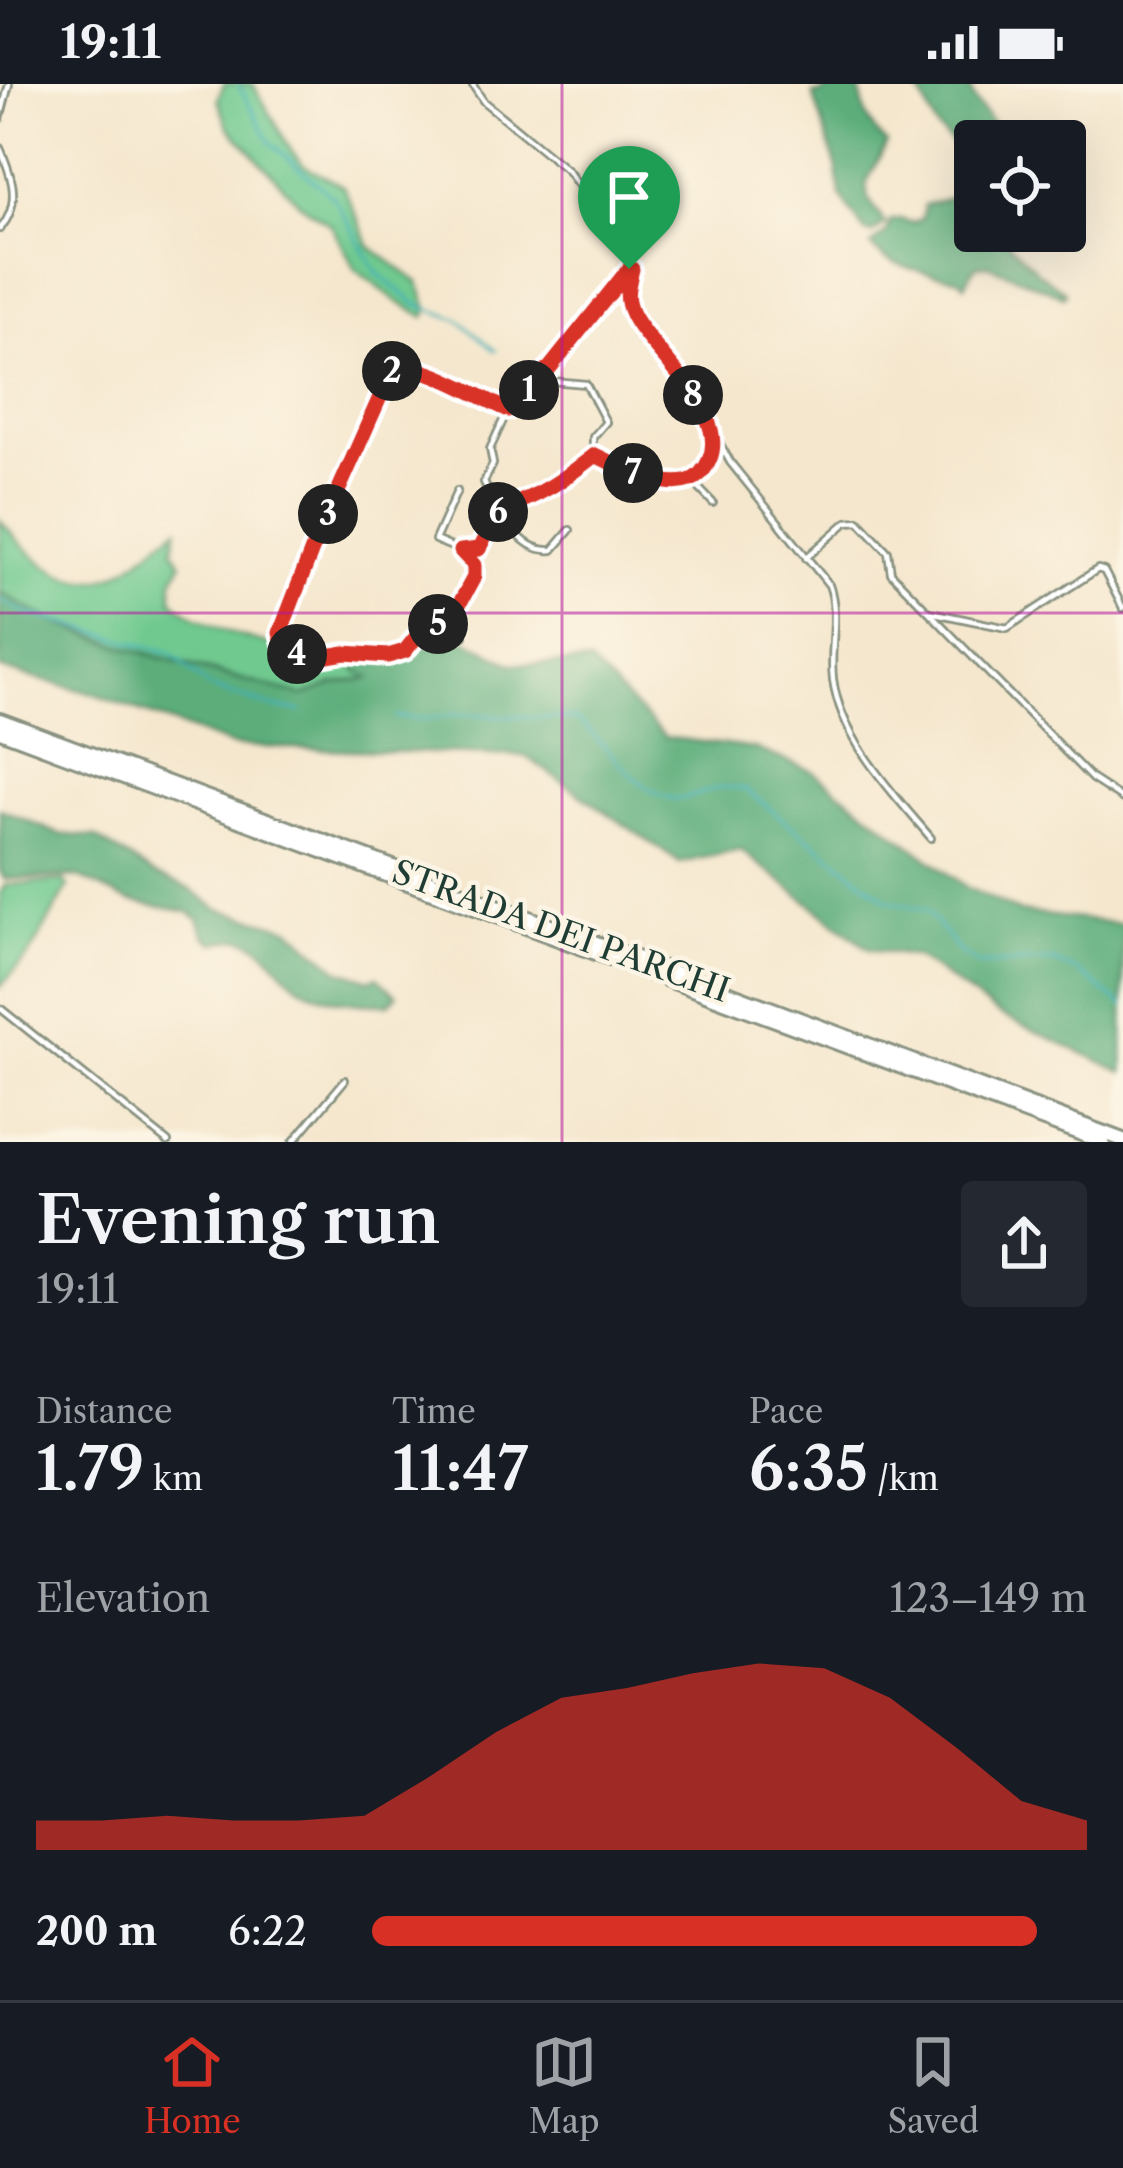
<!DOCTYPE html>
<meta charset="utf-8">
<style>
:root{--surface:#171b24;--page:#242831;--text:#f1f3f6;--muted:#9ea1a6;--line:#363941;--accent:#d93025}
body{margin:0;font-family:"Libre Caslon Text",serif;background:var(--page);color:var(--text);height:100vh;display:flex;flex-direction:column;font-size:45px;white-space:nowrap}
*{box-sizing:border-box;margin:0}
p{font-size:39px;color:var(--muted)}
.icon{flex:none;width:66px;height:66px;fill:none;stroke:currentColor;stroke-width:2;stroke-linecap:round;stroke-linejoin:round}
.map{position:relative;height:1058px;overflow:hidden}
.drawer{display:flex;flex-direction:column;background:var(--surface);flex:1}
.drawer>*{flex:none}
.buttons{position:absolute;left:954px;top:36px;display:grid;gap:24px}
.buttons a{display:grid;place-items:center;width:132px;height:132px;border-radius:12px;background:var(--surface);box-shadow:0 12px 48px #0002;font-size:60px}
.pin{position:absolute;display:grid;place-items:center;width:102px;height:102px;color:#fff;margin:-123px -51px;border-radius:50% 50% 50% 0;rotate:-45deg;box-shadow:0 0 12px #0007}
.pin .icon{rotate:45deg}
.km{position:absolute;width:60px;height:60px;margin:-30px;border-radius:50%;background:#222;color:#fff;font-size:33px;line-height:60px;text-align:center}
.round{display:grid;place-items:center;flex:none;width:126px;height:126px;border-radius:12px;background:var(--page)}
.headline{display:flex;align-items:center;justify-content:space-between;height:204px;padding:0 36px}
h1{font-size:66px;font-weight:600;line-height:90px}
.stats{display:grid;grid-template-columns:repeat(3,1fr);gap:18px;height:204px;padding:12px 36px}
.stats div{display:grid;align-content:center}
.stats b{font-size:60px;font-weight:600}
.stats small{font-size:33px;font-weight:400}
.stats p{font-size:33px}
.chart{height:336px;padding:24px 36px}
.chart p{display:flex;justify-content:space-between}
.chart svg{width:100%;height:216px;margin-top:12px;fill:var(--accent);opacity:.7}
ul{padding:0 36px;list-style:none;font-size:39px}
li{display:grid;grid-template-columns:192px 144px 1fr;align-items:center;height:90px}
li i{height:30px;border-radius:15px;background:var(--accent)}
.status{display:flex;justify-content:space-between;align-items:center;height:84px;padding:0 60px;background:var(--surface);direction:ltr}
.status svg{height:33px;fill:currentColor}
.tab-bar{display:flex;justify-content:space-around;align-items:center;height:168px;border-top:3px solid var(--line);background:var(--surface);font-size:33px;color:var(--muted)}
.tab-bar a{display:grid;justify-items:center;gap:6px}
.tab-bar .active{color:var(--accent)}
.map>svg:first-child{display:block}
</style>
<div class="status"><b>19:11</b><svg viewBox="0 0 49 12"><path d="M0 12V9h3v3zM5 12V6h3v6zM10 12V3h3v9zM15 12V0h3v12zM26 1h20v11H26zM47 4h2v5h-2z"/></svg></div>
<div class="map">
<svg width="1123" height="1058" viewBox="0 0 1123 1058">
<rect width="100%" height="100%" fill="#fcf5e5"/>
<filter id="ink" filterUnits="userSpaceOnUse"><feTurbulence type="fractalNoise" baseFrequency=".00833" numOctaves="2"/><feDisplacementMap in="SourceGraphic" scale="24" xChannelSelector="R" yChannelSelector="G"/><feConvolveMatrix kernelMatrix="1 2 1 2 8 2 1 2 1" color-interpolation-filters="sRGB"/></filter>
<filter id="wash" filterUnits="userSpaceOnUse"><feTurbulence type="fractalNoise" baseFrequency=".004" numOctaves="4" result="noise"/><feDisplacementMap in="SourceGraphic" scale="48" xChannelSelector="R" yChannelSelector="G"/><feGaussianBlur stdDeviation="2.7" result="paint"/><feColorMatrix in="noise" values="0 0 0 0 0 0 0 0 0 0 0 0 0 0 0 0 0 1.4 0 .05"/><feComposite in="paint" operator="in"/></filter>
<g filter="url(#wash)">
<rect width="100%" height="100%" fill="#f5e7ce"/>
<!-- green -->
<g fill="#70c98f" stroke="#488362" stroke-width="3">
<path d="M224,0H253L292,68L304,81L343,102L370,163L419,199L428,225L425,233L398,218L356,186L331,141L298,118L228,42L218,15Z"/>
<path d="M0,436C25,466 65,509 109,493C135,483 155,460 178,444L173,465L182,479L173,496L172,515C216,556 295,567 353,575L356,587L373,593L331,601L303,612L116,560L28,527L0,507Z"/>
<path d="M64,797L68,803L30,870L0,903V810L5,801Z"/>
</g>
<!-- forest -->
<g fill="#5cad7a" stroke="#3e7557" stroke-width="3">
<path d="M830,0H859C863,25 866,42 887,59L866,100L869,115L885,140L872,150L864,147L840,111L837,85L813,10H822Z"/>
<path d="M916,0H967L975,17L993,40L992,57H975V70L964,71L937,45Z"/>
<path d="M954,113L956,126L975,136V147H997L1039,189L1066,208L1064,212L988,181L975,182L965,201L960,195C933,189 889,185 871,162L887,148L890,137L900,135L914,139L922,134L924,121Z"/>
<path d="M0,507C74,560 213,586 303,612L331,601L370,594L356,587L353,575L465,555L512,580L590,579L665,653L756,665L813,687L966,803L1020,828L1123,840V988L998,930L916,873L869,865L741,766L680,779L525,672L233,662L95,610L0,585Z"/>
<path d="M0,725L59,750L95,753L157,792L189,804L218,825L290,844L338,885L371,896L377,892L397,911L389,920C360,920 319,918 295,898C275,883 269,862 242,855C232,853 224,859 214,859L205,852L198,835L189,828L129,817L78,793L4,795L0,787Z"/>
</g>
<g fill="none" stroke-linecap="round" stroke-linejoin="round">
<!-- stream -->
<g stroke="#3fb0b6" stroke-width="3">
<path d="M238,0L271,59L334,114L377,189L416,220L459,236L496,267"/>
<path d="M0,516L26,529L171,569L209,603L272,623L301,627"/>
<path d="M396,633L426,635L459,630L575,635C604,655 636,708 671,714C697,718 711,696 746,706L889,817L926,826L960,869L979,881L1053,877L1079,888L1123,922"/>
</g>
</g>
</g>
<g filter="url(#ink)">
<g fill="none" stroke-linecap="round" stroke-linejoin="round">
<defs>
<g id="minor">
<path d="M472,0L484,18L568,87L632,174L635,184L626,210L632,232L688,302L730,378L829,501C840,530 829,564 833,595C841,656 893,709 931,754"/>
<path d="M0,35L9,0"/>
<path d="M0,64C12,92 22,119 0,145"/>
<path d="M540,296L586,300L606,338L593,353V369C623,386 655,402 690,396L706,381L714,353"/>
<path d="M692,397L713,419"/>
<path d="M457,407L435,456L461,467"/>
<path d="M498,427L553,405L564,392L594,371"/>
<path d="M498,432C517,447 526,468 553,466L570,446"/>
<path d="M806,474L847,438L859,437L888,468L891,489L1092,695L1123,715"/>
<path d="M930,528L1007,544L1098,485L1104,487L1123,524"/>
<path d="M448,541L426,542C417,551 410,564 399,570C384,578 366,570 351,569C326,567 294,584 280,554L312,466L393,285C419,274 482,315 509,326"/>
<path d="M464,552L461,546L448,541L474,493V481L461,467L479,465L498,432L484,398L493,380L490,365L506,330L540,296L624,188L632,185"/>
<path d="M0,924L168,1058"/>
<path d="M293,1058L345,996"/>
</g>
<g id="motorway">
<path d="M0,636L1123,1056"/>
<path d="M0,647L1103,1058"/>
</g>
</defs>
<!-- minor casing -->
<use href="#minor" stroke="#8a9281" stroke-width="10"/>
<!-- motorway casing -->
<use href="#motorway" stroke="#8a9281" stroke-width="18"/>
<!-- minor -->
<use href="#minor" stroke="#fff" stroke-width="4.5"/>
<!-- motorway -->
<use href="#motorway" stroke="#fff" stroke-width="12"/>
</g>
</g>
<g fill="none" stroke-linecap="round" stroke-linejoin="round" filter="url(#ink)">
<defs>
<path id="route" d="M629,185H632C628,202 624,214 632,230C651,271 747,340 700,390C676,414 618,382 595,371C558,400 542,410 498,427L479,465L461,467L474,481V493L448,541L425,542L405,567L388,572L345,569L316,574L284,563L280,549L312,466L392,286C417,273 483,316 509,326L540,296Z"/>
</defs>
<!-- route casing -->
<use href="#route" stroke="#fff" stroke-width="24"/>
<!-- route -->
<use href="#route" stroke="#d93025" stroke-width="15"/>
</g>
<!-- grid -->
<path fill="none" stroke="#b5179e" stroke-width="3" stroke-opacity="0.55" d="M562,0V1058M0,529H1123"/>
<g text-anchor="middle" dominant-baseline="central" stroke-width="9" stroke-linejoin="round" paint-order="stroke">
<!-- street labels -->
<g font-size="33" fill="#1f3d34" stroke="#fcf5e5">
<text transform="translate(561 847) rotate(20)">STRADA DEI PARCHI</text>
</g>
</g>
</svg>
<div class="buttons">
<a><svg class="icon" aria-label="locate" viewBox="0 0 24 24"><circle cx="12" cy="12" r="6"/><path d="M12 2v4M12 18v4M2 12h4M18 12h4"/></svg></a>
</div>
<div class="pin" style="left:629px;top:185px;background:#1e9e55"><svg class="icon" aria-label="arrive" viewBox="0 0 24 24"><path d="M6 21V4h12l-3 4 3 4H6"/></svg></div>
<b class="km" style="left:529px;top:306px">1</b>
<b class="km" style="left:392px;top:287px">2</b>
<b class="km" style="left:328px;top:430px">3</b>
<b class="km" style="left:297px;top:570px">4</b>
<b class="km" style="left:438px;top:540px">5</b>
<b class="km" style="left:498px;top:428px">6</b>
<b class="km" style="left:633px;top:389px">7</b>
<b class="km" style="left:693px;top:311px">8</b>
</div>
<section class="drawer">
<div class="headline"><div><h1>Evening run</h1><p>19:11</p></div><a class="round"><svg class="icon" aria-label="share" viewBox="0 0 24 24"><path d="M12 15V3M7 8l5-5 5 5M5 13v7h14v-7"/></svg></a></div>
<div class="stats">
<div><p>Distance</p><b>1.79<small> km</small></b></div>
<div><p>Time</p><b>11:47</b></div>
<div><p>Pace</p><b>6:35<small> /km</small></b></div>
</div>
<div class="chart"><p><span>Elevation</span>123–149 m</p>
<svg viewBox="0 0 160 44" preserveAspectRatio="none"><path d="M0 44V38L10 38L20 37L30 38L40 38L50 37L60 29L70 20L80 13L90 11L100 8L110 6L120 7L130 13L140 23L150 34L160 38V44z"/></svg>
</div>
<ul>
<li><b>200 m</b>6:22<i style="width:93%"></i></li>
</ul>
</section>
<nav class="tab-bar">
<a class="active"><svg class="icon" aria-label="home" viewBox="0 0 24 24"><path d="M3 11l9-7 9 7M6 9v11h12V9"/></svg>Home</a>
<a><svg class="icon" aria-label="map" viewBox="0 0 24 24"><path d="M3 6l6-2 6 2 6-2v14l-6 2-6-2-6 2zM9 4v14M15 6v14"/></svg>Map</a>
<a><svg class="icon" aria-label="saved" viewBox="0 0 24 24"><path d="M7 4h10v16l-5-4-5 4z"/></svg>Saved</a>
</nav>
